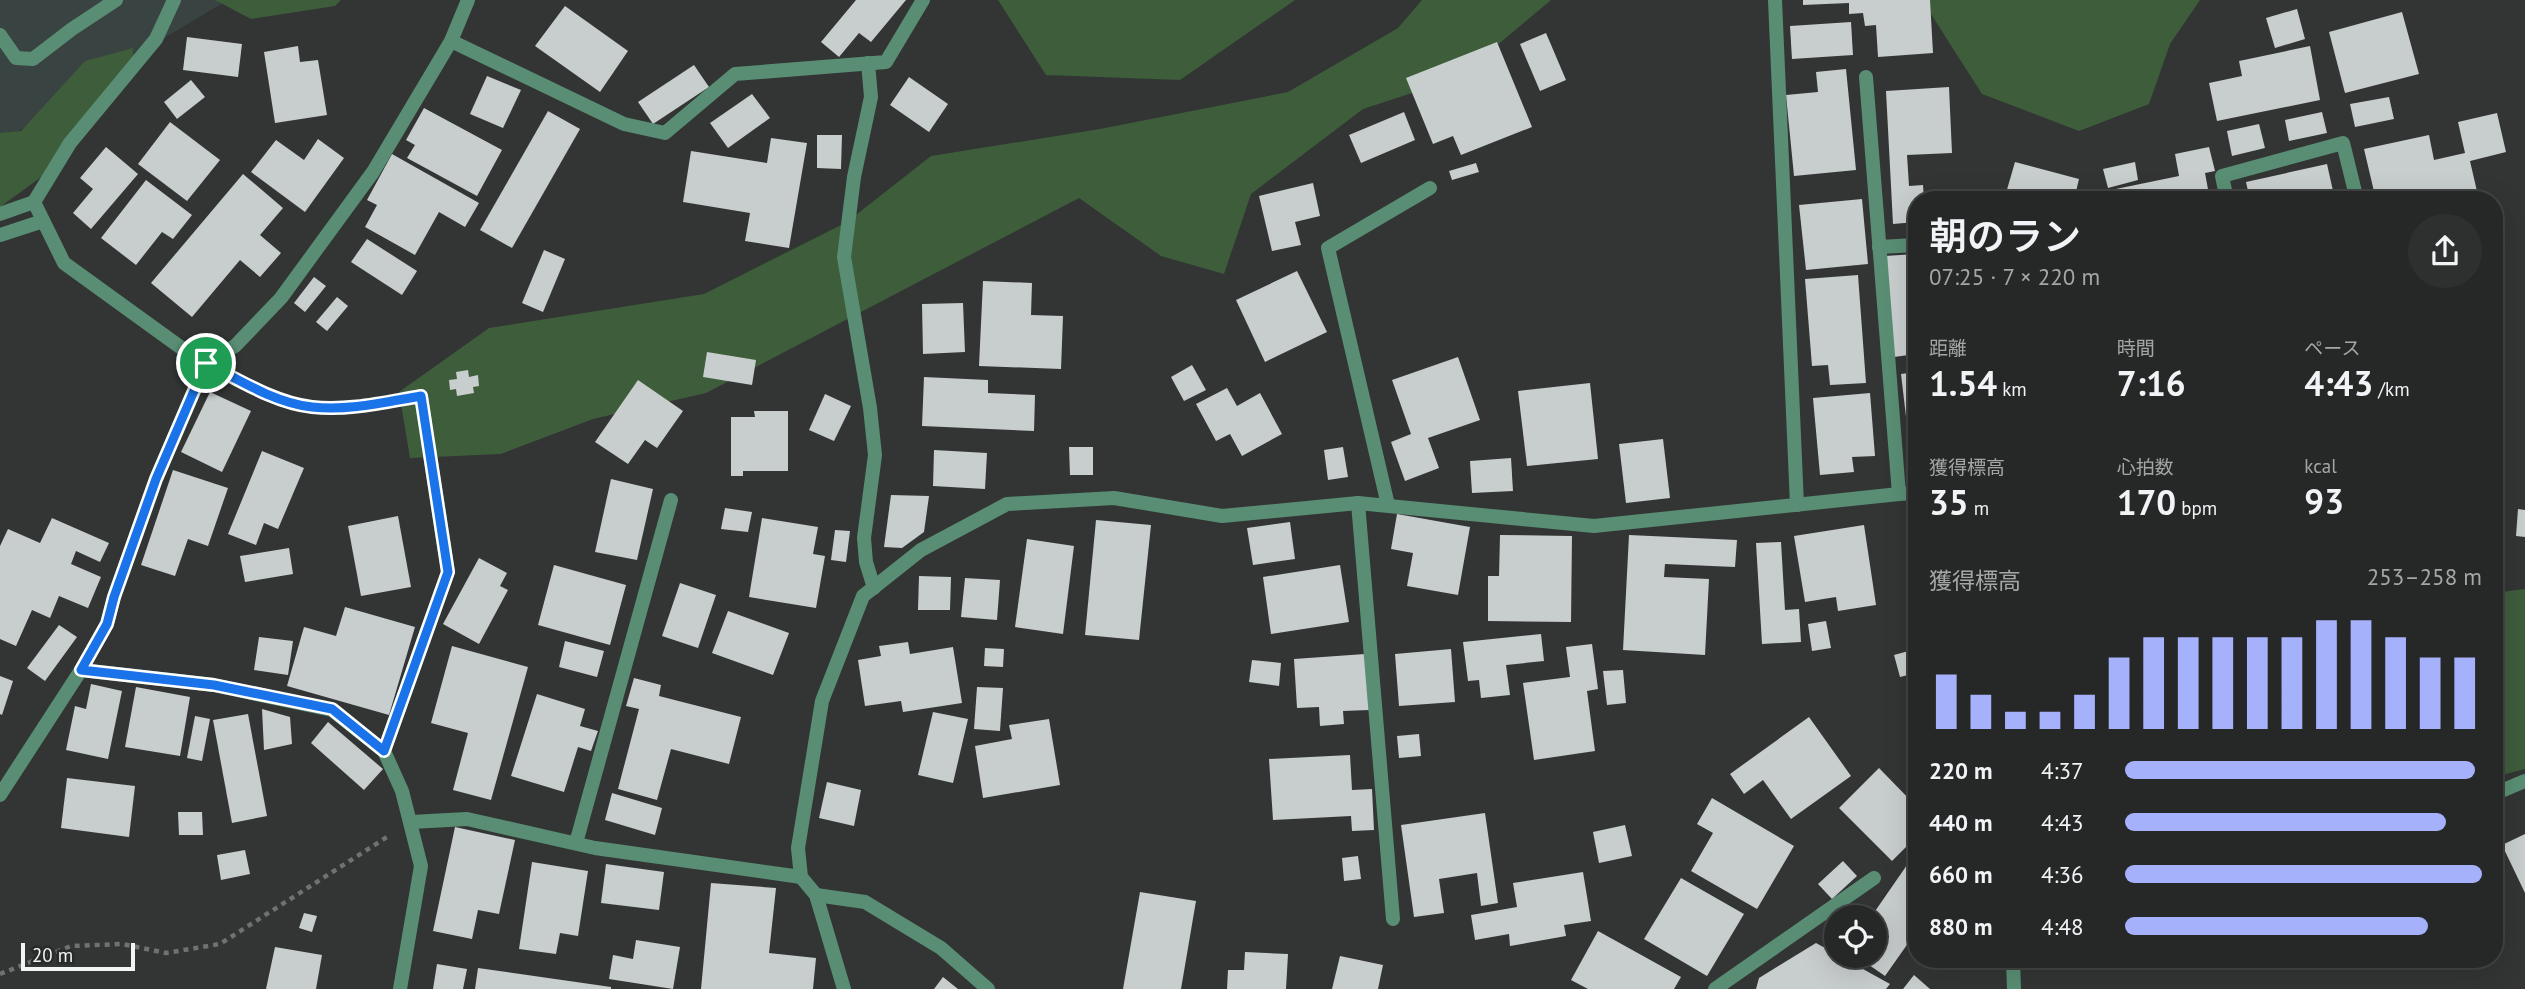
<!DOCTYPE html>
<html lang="ja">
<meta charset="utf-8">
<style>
:root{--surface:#262827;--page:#2e302f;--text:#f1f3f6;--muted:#a4a6a7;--line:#424444;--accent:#a6b1fc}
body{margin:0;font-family:"PT Sans","Noto Sans JP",sans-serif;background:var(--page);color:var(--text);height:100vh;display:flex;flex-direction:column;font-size:26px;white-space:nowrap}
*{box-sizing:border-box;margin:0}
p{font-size:23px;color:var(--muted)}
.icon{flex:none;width:38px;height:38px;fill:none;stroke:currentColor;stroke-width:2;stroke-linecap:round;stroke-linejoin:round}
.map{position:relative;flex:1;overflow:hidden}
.drawer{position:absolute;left:1908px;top:191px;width:595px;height:777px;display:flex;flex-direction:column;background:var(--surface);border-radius:28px;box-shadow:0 7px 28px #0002,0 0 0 2px var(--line)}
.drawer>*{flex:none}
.controls{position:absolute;left:1824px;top:905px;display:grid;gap:14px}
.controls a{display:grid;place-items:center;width:63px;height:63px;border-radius:50%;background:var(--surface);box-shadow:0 7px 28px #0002,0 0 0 2px var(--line);font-size:35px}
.scale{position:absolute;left:21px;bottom:18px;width:114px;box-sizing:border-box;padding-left:7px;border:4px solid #f2f5f4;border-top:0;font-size:19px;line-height:24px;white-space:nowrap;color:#f2f5f4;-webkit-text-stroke:5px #282b2a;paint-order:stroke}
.pin{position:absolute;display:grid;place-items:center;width:60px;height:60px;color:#fff;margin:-30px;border:4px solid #fff;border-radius:50%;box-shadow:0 2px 7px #0007}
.round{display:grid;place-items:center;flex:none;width:74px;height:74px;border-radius:37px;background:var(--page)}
.overview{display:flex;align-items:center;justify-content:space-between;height:119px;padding:0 21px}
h1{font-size:38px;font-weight:600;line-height:52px}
.metrics{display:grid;grid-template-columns:repeat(3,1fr);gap:10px;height:119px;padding:7px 21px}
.metrics div{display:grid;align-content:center}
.metrics b{font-size:35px;font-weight:600}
.metrics small{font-size:19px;font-weight:400}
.metrics p{font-size:19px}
.chart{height:196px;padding:14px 21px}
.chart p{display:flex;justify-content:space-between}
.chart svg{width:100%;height:126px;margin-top:7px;stroke:var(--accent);stroke-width:6}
ul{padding:0 21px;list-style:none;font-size:23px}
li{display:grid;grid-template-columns:112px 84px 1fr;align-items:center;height:52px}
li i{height:18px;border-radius:9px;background:var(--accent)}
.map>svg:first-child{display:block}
</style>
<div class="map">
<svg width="2525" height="989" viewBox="0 0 2525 989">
<rect width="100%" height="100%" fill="#323534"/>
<!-- built -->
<path fill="#394341" d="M0,0H228L95,79L0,144Z"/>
<!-- green -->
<g fill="#3e5d3b">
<path d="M215,0H341L335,6L251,19Z"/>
<path d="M998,0H1295L1180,80L1046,75Z"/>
<path d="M1422,0H1551L1458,78L1363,109L1251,194L1224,274L1161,256L1079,198L706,393L593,419L501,454L410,458L399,392L489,328L704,294L847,222L931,156L1100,129L1288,92L1398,28Z"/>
<path d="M1922,0H2200L2170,44L2149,104L2079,131L1982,94Z"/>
<path d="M133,48L132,77L55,167L0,207V133L21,131L85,61Z"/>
<path d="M2525,589V769L2494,777V593Z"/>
</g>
<!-- building -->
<g fill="#c8cdcd">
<path d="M856,0H906L871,42L859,33L839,57L821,42Z"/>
<path d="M1803,0H1930L1933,53L1878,57L1876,25L1865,26L1863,13L1849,14V3L1803,5Z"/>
<path d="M565,6L628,51L600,92L535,46Z"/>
<path d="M2297,9L2305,39L2275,48L2266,18Z"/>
<path d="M2402,12L2419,74L2345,93L2329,32Z"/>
<path d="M1851,22L1853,55L1792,59L1790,26Z"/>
<path d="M1546,33L1566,80L1540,91L1520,44Z"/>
<path d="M187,37L242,44L238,77L183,70Z"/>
<path d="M1497,42L1532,127L1461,155L1453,136L1433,144L1406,78Z"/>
<path d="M298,46L300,62L318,60L327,115L275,123L264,52Z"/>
<path d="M2310,46L2320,100L2217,121L2209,83L2242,76L2239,61Z"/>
<path d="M694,65L709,87L653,124L638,102Z"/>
<path d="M1846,69L1856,170L1794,176L1786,95L1818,92L1816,72Z"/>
<path d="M487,76L521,90L503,128L470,114Z"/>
<path d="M909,77L948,104L929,132L890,105Z"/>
<path d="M191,80L205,97L177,119L164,102Z"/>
<path d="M1949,87L1952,153L1907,155L1909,186L1923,185L1924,200H1916V222L1893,224L1886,91Z"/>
<path d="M752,94L770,118L728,148L710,123Z"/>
<path d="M2389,97L2394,119L2355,127L2350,104Z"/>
<path d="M424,108L502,150L477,196L407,158L415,145L406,140Z"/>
<path d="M548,111L580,129L512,248L480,230Z"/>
<path d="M1404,112L1415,140L1361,163L1349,135Z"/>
<path d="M2322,112L2327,133L2289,141L2285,120Z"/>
<path d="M2497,113L2506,152L2470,161L2479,200H2376L2364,149L2429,135L2434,160L2465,153L2458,122Z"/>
<path d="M170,122L220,160L187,201L138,164Z"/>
<path d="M2259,124L2265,148L2232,156L2227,131Z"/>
<path d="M817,135H842L841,169L817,168Z"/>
<path d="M771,138L807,143L789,248L745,241L750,213L683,202L691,151L767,163Z"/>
<path d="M318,139L344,158L305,212L251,172L276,140L304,160Z"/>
<path d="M106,147L138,174L91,229L73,213L93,189L80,178Z"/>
<path d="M2209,147L2215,171L2205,173L2210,200H2113L2111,190L2179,176L2175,154Z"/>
<path d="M392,154L479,203L465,227L439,212L415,255L365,227L377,205L367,200Z"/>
<path d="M2015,162L2079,179L2074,200H2004Z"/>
<path d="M2135,162L2138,180L2108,188L2103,169Z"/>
<path d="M1476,163L1479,172L1452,180L1449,171Z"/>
<path d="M2327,164L2335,200H2250L2246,182Z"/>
<path d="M243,174L283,208L260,235L281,253L260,277L240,260L192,317L151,283Z"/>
<path d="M146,180L192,215L173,239L162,232L136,265L101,238Z"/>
<path d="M1313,183L1320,216L1295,222L1301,245L1272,251L1259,196Z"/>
<path d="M1862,199L1868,264L1806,270L1799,205Z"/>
<path d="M367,239L417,271L402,295L351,262Z"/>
<path d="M544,250L565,259L543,312L522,303Z"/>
<path d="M1916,254V354L1894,357L1885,256Z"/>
<path d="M1297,271L1327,332L1265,362L1236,300Z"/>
<path d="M1858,275L1866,383L1830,385L1828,365L1812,366L1805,279Z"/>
<path d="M314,277L326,286L305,312L294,303Z"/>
<path d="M983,281L1032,283L1031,315L1063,316L1061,369L979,366Z"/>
<path d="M337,297L348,306L327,331L316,322Z"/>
<path d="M963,303L965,352L923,354L922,304Z"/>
<path d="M707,352L756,360L752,385L703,377Z"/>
<path d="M1458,357L1480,420L1428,438L1439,468L1405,481L1391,442L1411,434L1392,380Z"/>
<path d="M1192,365L1206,390L1184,401L1171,377Z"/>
<path d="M468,370L469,377L478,375L479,386L473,387L474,393L457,396L456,389L450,390L449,380L457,379L456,372Z"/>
<path d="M1916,372V459H1911L1901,374Z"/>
<path d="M924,377L988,380V393L1035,395L1034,431L922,426Z"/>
<path d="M638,380L683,411L657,448L645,440L628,464L595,442Z"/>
<path d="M1590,383L1598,459L1527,466L1518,391Z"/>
<path d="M1227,388L1237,406L1260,393L1282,434L1242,456L1230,434L1216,441L1196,404Z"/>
<path d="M210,392L251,411L222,472L181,452Z"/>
<path d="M1870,393L1875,456L1852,457L1854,472L1820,475L1813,398Z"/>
<path d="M825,394L851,406L834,441L809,430Z"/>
<path d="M754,411H788V471H743V476H731V417H755Z"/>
<path d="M1663,439L1670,498L1626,503L1619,444Z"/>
<path d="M1069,447H1093V475H1070Z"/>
<path d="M1343,447L1348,477L1328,480L1324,450Z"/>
<path d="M934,450L987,453L985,489L933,486Z"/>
<path d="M262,451L304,468L278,529L264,523L256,545L228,534Z"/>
<path d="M1511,458L1513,491L1472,493L1470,461Z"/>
<path d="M173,470L228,488L208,546L188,539L175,576L141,565Z"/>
<path d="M611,479L653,489L637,560L595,552Z"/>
<path d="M891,495L929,496L924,532L902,548L884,547Z"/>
<path d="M725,508L752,512L748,532L721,529Z"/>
<path d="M2518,509L2525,510V537L2516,536Z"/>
<path d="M1397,514L1470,527L1458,595L1407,586L1413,553L1391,549Z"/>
<path d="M398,516L411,587L361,596L348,526Z"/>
<path d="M52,518L109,543L100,562L76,551L71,564L101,577L88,608L59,596L50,618L32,610L16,646L0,639V546L8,529L40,543Z"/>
<path d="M762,518L818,527L813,554L825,556L816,608L749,597Z"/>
<path d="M1096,520L1151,525L1139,640L1085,635Z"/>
<path d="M1290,522L1295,559L1253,565L1247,528Z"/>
<path d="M1864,525L1876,605L1838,611L1836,597L1805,602L1794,536Z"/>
<path d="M835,530L850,531L846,562L831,560Z"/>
<path d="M1500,535L1572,536L1571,622L1488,621V576H1499Z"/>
<path d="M1629,535L1737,540L1735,567L1665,564L1664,577L1709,579L1705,655L1623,650Z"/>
<path d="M1027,539L1074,546L1063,634L1015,627Z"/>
<path d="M1781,542L1785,610L1799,609L1801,642L1762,644L1756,543Z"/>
<path d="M289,548L293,574L245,582L240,556Z"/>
<path d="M479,558L507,573L500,586L508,590L479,644L443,624Z"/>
<path d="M554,565L626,585L610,645L538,625Z"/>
<path d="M1340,565L1349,622L1271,634L1263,577Z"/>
<path d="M919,576L951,577L950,610H918Z"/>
<path d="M965,578L1000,580L997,620L961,617Z"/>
<path d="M680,583L716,595L698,648L662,636Z"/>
<path d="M345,607L415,627L389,715L287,686L304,627L336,636Z"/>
<path d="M728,611L789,633L773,675L712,653Z"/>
<path d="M1826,621L1831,648L1812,651L1808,624Z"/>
<path d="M59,625L77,637L45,681L27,668Z"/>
<path d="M1541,634L1544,661L1506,665L1510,695L1481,698L1479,680L1468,681L1463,642Z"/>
<path d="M259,637L293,641L288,675L254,670Z"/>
<path d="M565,641L604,651L597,677L559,667Z"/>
<path d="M908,642L910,654L953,647L962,703L903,712L901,701L865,706L858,660L881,656L879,646Z"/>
<path d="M1592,644L1598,689L1587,691L1595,751L1534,760L1523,683L1570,677L1566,647Z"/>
<path d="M452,646L528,667L491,800L453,790L468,733L431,723Z"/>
<path d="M985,648L1004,649L1003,667L984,666Z"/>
<path d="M1451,649L1455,702L1399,706L1395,654Z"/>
<path d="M1916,649V673L1900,677L1894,655Z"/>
<path d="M1365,654L1369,710L1343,711L1344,724L1320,726L1319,707L1297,708L1294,659Z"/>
<path d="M1252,660L1281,663L1279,686L1249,682Z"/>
<path d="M1623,670L1626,703L1607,705L1603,671Z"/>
<path d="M0,676L13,681L2,715L0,714Z"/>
<path d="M634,678L661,685L659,696L741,717L729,764L671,749L657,800L618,789L639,709L626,706Z"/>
<path d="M91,684L122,691L108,759L66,750L75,706L86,709Z"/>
<path d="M136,687L190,697L180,756L125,747Z"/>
<path d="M977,687L1003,688L1000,731L974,729Z"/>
<path d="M537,694L585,709L580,726L598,731L591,751L578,747L564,792L511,776Z"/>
<path d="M262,709L290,717L292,744L264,750Z"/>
<path d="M933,712L968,719L953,783L918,775Z"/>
<path d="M248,714L267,816L232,823L213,720Z"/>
<path d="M195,716L210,719L202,761L187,758Z"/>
<path d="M1809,717L1851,776L1791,819L1763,780L1744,794L1730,774Z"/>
<path d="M1049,719L1060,785L983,798L975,746L1012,739L1009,725Z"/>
<path d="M328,722L383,769L364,790L311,743Z"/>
<path d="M1419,734L1421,756L1399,758L1397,736Z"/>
<path d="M1350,755L1352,790L1372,789L1374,830L1352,831L1351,816L1273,820L1269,759Z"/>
<path d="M1879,768L1916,806V837L1892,861L1839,808Z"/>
<path d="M67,778L135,786L129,837L61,828Z"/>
<path d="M827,782L861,790L854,826L819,818Z"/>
<path d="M612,793L662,808L655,835L605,820Z"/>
<path d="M1712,798L1794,846L1757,909L1691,871L1713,833L1697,824Z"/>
<path d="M178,812H202L203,835H179Z"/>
<path d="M1485,813L1498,903L1481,906L1477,873L1439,879L1444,913L1414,917L1401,825Z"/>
<path d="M1625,825L1632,856L1599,863L1593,832Z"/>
<path d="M455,827L515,840L499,914L478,910L472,939L433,931Z"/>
<path d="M2525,834V893L2502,845Z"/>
<path d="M245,850L250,874L221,880L217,855Z"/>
<path d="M1916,852V932L1885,976L1856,956H1874V917H1871Z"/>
<path d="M1358,856L1361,879L1344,881L1342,858Z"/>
<path d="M1843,861L1857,876L1832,899L1818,884Z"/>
<path d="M532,862L588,871L578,936L560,933L556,954L519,949Z"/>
<path d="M606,864L664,872L659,910L601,903Z"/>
<path d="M1583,872L1591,921L1564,925L1566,936L1510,946L1509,934L1475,940L1471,915L1517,907L1513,883Z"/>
<path d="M1681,878L1744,914L1707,976L1644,939Z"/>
<path d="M711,883L776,888L769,953L816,958L813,989H701Z"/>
<path d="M1140,892L1196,901L1181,989H1123Z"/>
<path d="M304,913L317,916L312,932L299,928Z"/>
<path d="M1598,931L1681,977L1674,989H1588L1571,980Z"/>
<path d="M636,940L680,947L673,989L609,979L613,955L633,959Z"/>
<path d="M1816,943L1890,984L1886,989H1756L1759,978Z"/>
<path d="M275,947L322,955L316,989H266Z"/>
<path d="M1245,952L1288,954L1286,989H1227L1228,970H1244Z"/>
<path d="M1340,956L1383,965L1378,989H1332Z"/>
<path d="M437,964L467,969L463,989H433Z"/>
<path d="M478,968L611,987V989H475Z"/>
<path d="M1914,975L1930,989H1903Z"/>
<path d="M943,977L958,989H934Z"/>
</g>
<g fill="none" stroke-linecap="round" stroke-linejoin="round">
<!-- path -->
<g stroke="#6f7271" stroke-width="4.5" stroke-dasharray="5 5" stroke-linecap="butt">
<path d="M235,378C298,410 326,411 395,400"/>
<path d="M0,974L71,946L122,944L166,953L220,944L387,837"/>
</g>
<!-- service -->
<g stroke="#598e74" stroke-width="14">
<path d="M0,35L16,58L33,59L72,29L116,0"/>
<path d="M34,202L70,143L156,39L174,0"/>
</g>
<!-- minor -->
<g stroke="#598e74" stroke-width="14">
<path d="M1775,0L1797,505"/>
<path d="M451,41L624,124L665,133L735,74L886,62L923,0"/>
<path d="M868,63L871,97L854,177L844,257L870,408L875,455L864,538L866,562L874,588"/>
<path d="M2227,200L2222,176L2343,143L2357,200"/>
<path d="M0,214L34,202L64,263L187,352L206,363"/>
<path d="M0,235L43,221"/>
<path d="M1879,247L1916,245"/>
<path d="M1899,494L1916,493"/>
<path d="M1358,503L1393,919"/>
<path d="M1388,505L1328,248L1430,188"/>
<path d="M81,670L214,685L332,710L384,751L402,791L421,866L400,989"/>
<path d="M384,751L448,572L421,396"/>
<path d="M2494,794L2525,781"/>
<path d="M0,795L81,670L107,624L114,597L156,479L206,363L235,346L281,298L373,172L451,41L468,0"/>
<path d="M411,822L467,819L595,848L801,877"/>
<path d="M576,843L671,500"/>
<path d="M816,895L865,902L941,948L988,989"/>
<path d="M2013,959L2014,989"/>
<path d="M844,989L816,895L801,877L798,848L822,701L863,596L921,550L1007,504L1114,498L1222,516L1358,503L1594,526L1899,494L1866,77"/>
<path d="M1715,989L1874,878"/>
</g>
</g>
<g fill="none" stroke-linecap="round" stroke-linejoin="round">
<defs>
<path id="route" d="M206,363C239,380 275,403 312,407C349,411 385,402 421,396L448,572L384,751L332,709L214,685L81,670L107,624L114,597L156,479Z"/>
</defs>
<!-- route casing -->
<use href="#route" stroke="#fff" stroke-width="14"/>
<!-- route -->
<use href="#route" stroke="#1a73e8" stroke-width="9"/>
</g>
</svg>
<div class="controls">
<a><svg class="icon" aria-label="locate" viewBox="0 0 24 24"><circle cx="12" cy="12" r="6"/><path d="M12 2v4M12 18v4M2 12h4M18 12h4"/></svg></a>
</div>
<div class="scale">20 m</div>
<div class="pin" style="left:206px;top:363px;background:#1e9e55"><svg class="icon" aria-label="arrive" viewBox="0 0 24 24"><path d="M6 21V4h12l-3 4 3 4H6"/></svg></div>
<section class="drawer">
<div class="overview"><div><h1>朝のラン</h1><p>07:25 · 7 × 220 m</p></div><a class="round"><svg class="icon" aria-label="share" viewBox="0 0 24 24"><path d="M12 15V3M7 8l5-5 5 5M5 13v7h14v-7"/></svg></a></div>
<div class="metrics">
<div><p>距離</p><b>1.54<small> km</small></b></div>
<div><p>時間</p><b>7:16</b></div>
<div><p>ペース</p><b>4:43<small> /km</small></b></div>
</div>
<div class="metrics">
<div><p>獲得標高</p><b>35<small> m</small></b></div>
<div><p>心拍数</p><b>170<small> bpm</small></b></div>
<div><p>kcal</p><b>93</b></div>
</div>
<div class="chart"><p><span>獲得標高</span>253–258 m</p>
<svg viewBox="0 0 160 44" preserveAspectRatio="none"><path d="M5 44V25M15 44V32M25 44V38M35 44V38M45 44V32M55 44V19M65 44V12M75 44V12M85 44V12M95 44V12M105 44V12M115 44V6M125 44V6M135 44V12M145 44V19M155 44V19"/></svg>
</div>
<ul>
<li><b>220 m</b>4:37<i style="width:98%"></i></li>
<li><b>440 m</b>4:43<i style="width:90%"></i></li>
<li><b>660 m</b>4:36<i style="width:100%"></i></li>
<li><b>880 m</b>4:48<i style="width:85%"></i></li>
</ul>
</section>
</div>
